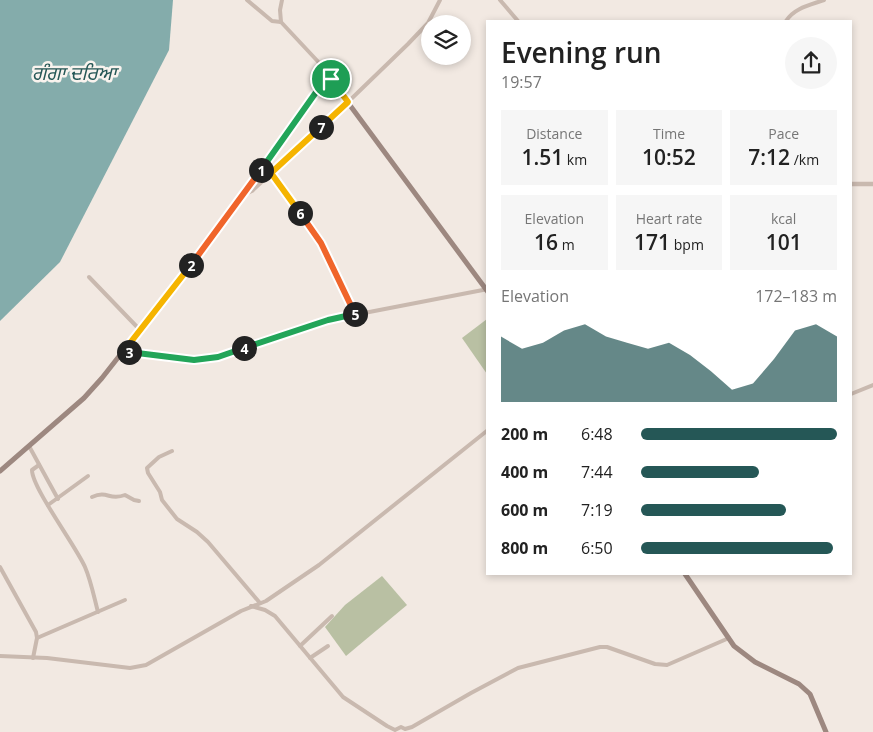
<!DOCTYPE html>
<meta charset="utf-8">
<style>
:root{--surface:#fff;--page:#f6f6f6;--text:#222;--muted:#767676;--accent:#255756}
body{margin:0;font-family:"Open Sans","Noto Sans Gurmukhi",sans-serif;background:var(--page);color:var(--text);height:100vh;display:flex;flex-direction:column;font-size:19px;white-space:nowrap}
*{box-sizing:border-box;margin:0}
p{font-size:16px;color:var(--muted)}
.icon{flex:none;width:28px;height:28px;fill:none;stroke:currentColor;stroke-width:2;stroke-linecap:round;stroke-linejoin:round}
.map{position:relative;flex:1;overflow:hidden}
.sheet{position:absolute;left:486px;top:20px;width:366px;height:555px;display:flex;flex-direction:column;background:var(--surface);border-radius:0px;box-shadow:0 2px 8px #0003}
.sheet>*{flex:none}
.controls{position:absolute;left:421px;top:15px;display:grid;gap:10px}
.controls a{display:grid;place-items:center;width:50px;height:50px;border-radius:50%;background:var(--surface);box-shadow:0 2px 8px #0003;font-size:25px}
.pin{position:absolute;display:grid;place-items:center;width:42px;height:42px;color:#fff;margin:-21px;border:2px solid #fff;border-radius:50%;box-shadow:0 1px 5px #0007}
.km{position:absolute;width:25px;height:25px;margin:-12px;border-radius:50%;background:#222;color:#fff;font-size:14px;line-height:25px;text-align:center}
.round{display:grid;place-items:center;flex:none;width:52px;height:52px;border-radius:26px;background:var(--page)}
.summary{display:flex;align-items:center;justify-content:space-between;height:85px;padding:0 15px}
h1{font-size:28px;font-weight:600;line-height:38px}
.figures{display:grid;grid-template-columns:repeat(3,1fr);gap:8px;height:85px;padding:5px 15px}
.figures div{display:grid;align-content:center;border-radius:0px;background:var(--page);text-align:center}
.figures b{font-size:21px;font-weight:600}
.figures small{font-size:14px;font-weight:400}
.figures p{font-size:14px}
.chart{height:140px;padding:10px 15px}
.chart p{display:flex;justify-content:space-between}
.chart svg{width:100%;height:90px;margin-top:5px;fill:var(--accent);opacity:.7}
ul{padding:0 15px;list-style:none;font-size:16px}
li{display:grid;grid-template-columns:80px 60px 1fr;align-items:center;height:38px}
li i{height:12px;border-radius:6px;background:var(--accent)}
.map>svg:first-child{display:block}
</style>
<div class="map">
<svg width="873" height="732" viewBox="0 0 873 732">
<rect width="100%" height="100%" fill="#f2e9e2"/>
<!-- green -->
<g fill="#b9c0a3">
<path d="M487,319V374L462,338Z"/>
<path d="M382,576L407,605L346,656L325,627L345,605Z"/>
</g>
<!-- water -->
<path fill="#84acab" d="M0,0H173L169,50L60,262L0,321Z"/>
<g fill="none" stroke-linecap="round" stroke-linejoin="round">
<!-- minor -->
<g stroke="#c9b9af" stroke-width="4">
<path d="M247,0L272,21L281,22L324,68L331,79"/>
<path d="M500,0L518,21"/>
<path d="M786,21C794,8 810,5 824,0"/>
<path d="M281,22L280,10L282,0"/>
<path d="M271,173L315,233L356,314"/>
<path d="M243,195L252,191L348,102L408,44L428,23L440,0"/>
<path d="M89,277L140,330"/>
<path d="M123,352L194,360L211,359L328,320L488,289"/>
<path d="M851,394L873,385"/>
<path d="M29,446L58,499"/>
<path d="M172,451L159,457L147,468L148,473L160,492L162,500L177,519L197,532L208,542L260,603"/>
<path d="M39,465L32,470C32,488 76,546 85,567C91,581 94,597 98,612"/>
<path d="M92,497C108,490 109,501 125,495L134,500L139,501"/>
<path d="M48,505L88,476"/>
<path d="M0,567L36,632L37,638L33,658"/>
<path d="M251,606L265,610L275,616L343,697L387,726L395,730L401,727L405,729L412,727L471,693L518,668L600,647H607L655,664L667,665L729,638"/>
<path d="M37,638L125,600"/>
<path d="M300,646L332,616"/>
<path d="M0,656L47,658L130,668L146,665L241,611L266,601L319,565L488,430"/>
<path d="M310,658L328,646"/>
</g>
<!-- tertiary -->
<path stroke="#c9b9af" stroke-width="4.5" d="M851,184H873"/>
<!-- secondary -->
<g stroke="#9d8880" stroke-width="5">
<path d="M0,471L84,398L102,378L208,243L327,79L332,81L488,292"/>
<path d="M685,574L734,646L755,662L799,684L810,694L826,732"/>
</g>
</g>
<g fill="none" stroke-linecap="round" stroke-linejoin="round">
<defs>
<path id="split-1" d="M261,170L324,81L327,79H331"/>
<path id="split-2" d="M191,265L261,170"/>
<path id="split-3" d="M129,352H123L191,265"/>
<path id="split-4" d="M129,352L194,360L218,357L244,348"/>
<path id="split-5" d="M244,348L328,320L355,314"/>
<path id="split-6" d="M300,213L321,243L355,314"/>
<path id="split-7" d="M300,213L271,173L321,127"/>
<path id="split-8" d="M321,127L348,102L331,79"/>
</defs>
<!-- split-1 casing -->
<use href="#split-1" stroke="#fff" stroke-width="10"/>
<!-- split-2 casing -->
<use href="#split-2" stroke="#fff" stroke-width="10"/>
<!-- split-3 casing -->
<use href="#split-3" stroke="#fff" stroke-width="10"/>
<!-- split-4 casing -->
<use href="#split-4" stroke="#fff" stroke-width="10"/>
<!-- split-5 casing -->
<use href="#split-5" stroke="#fff" stroke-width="10"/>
<!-- split-6 casing -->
<use href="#split-6" stroke="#fff" stroke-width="10"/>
<!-- split-7 casing -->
<use href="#split-7" stroke="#fff" stroke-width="10"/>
<!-- split-8 casing -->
<use href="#split-8" stroke="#fff" stroke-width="10"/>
<!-- split-1 -->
<use href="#split-1" stroke="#22a559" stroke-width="6"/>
<!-- split-2 -->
<use href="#split-2" stroke="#f0652b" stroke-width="6"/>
<!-- split-3 -->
<use href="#split-3" stroke="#f5b400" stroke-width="6"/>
<!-- split-4 -->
<use href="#split-4" stroke="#22a559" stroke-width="6"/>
<!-- split-5 -->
<use href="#split-5" stroke="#22a559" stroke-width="6"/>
<!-- split-6 -->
<use href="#split-6" stroke="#f0652b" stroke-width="6"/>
<!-- split-7 -->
<use href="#split-7" stroke="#f5b400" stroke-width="6"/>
<!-- split-8 -->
<use href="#split-8" stroke="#f5b400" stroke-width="6"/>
</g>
<g text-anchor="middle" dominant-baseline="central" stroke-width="5" stroke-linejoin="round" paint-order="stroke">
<!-- water labels -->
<g font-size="19" font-style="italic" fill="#255756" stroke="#f9f3ee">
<text x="74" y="73">ਗੰਗਾ ਦਰਿਆ</text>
</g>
</g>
</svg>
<div class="controls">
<a><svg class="icon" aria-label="layers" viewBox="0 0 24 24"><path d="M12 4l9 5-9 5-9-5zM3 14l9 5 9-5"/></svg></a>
</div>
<div class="pin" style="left:331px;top:79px;background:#1e9e55"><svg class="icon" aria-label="arrive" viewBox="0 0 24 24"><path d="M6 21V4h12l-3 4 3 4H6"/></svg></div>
<b class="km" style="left:261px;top:170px">1</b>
<b class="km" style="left:191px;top:265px">2</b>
<b class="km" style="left:129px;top:352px">3</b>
<b class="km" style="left:244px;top:348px">4</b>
<b class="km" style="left:355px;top:314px">5</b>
<b class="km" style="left:300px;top:213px">6</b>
<b class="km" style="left:321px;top:127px">7</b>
<section class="sheet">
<div class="summary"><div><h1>Evening run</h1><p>19:57</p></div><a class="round"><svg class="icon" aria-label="share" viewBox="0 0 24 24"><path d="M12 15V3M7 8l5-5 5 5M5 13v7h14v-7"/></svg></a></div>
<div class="figures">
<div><p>Distance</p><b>1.51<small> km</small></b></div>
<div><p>Time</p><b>10:52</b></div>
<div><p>Pace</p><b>7:12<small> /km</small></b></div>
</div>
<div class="figures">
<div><p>Elevation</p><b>16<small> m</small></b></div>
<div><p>Heart rate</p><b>171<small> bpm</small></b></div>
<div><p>kcal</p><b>101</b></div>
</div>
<div class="chart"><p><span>Elevation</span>172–183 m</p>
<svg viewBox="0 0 160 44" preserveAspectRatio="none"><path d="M0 44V12L10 18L20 15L30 9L40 6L50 12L60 15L70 18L80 15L90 21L100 29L110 38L120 35L130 23L140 9L150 6L160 12V44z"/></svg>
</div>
<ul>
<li><b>200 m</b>6:48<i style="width:100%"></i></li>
<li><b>400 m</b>7:44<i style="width:60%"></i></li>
<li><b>600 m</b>7:19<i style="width:74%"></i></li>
<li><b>800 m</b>6:50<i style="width:98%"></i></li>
</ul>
</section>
</div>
